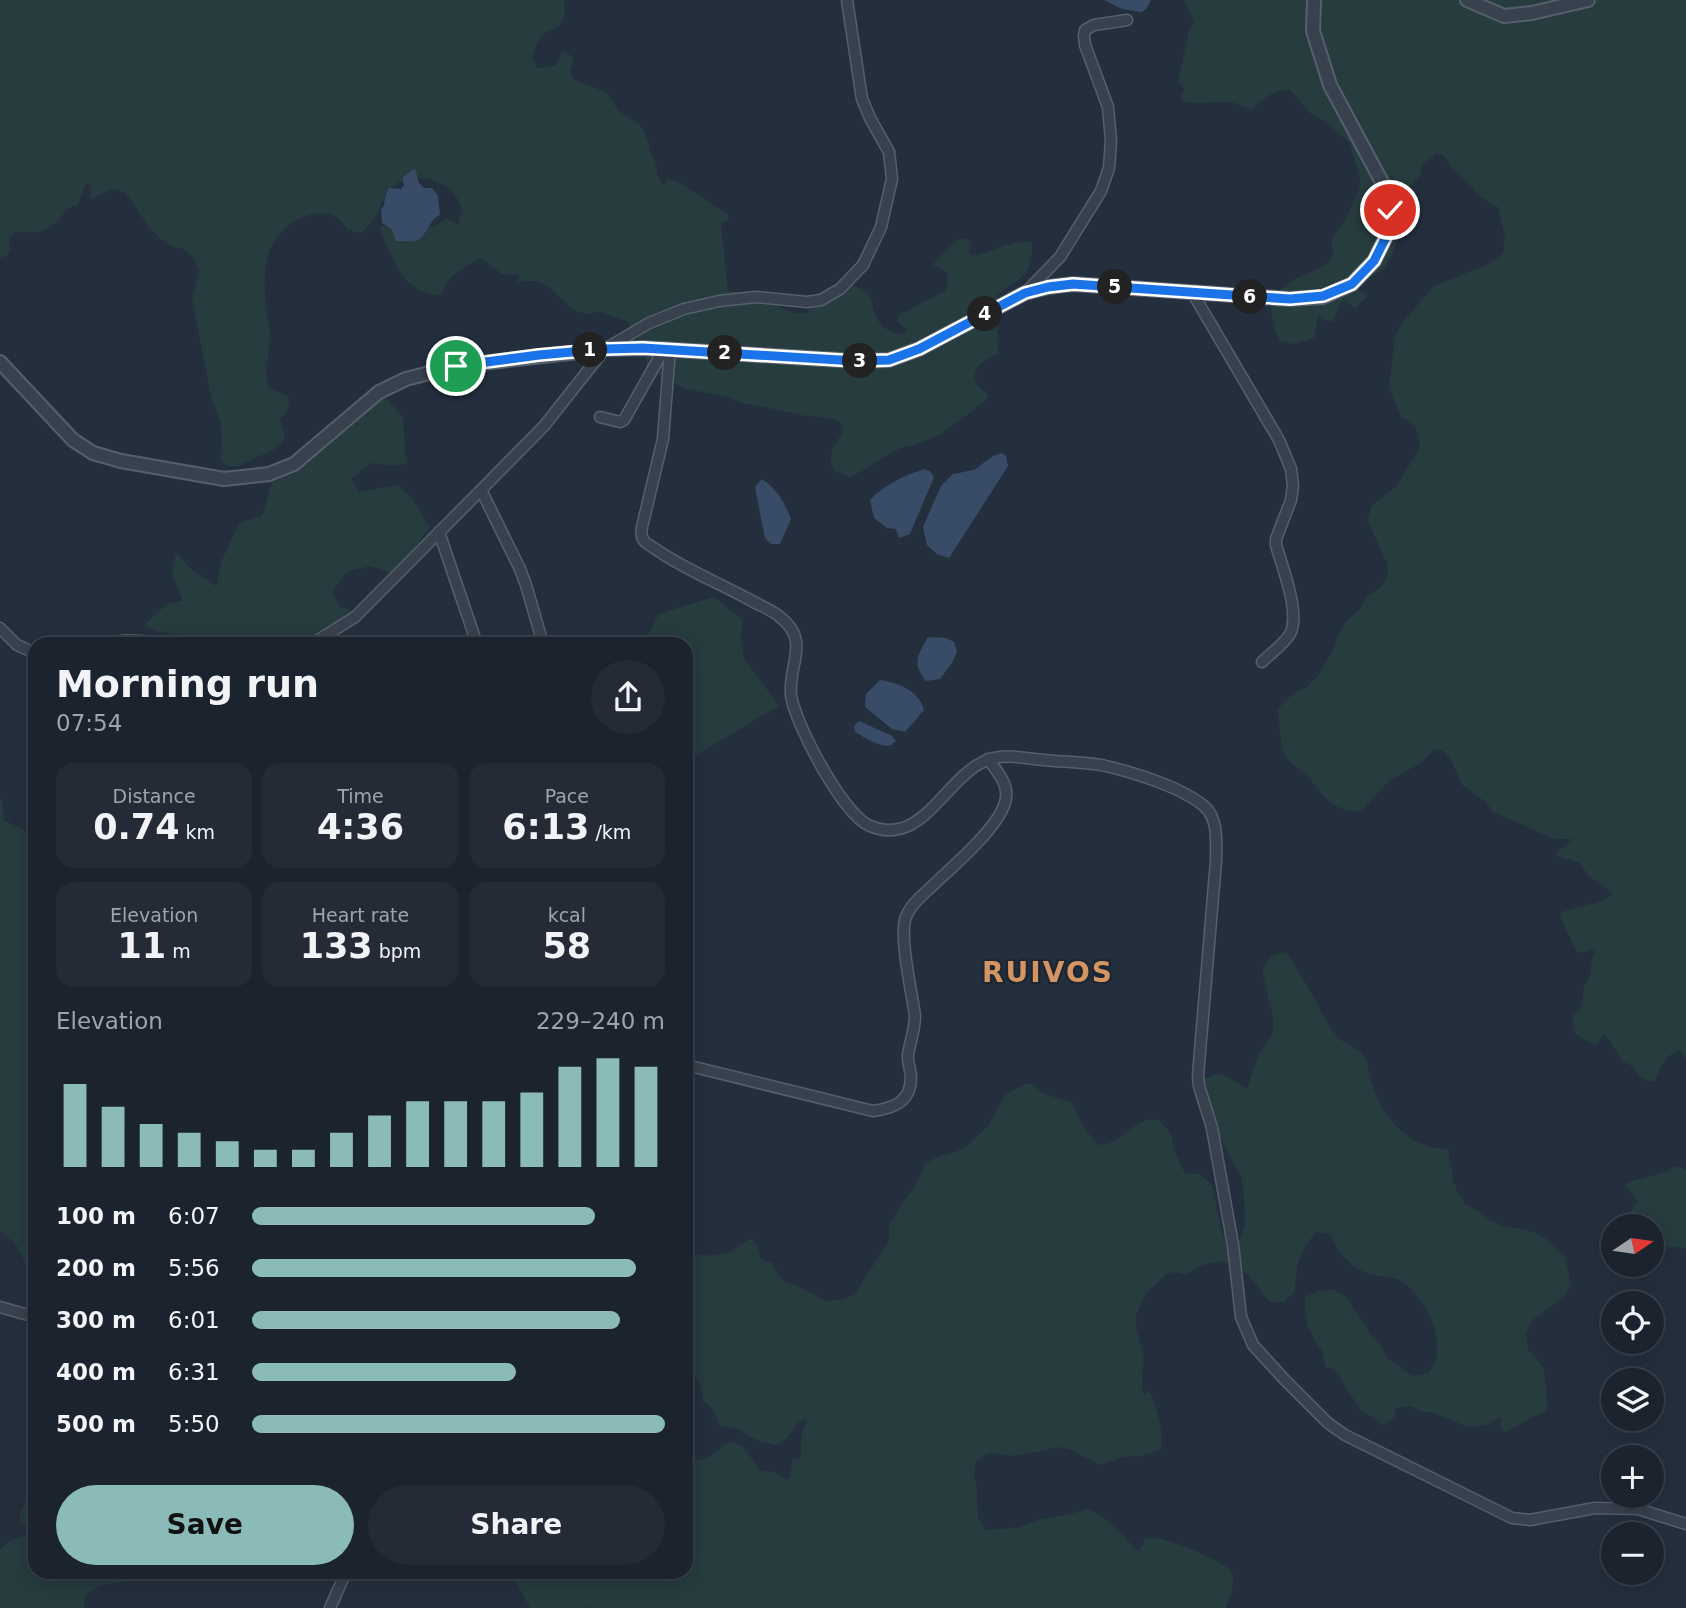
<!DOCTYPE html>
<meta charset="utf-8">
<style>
:root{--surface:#1b232e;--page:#242b36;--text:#f1f3f6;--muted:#a0a4aa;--line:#39404a;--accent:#8bbbb9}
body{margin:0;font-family:"DejaVu Sans",sans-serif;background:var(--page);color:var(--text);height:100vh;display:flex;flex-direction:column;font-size:26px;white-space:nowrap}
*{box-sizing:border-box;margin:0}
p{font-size:23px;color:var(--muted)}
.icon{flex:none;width:38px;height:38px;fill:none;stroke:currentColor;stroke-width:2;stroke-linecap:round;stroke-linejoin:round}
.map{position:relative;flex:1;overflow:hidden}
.side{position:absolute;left:28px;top:637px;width:665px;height:942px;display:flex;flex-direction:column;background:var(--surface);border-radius:21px;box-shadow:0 4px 18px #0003,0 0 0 2px var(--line)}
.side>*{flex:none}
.needle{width:46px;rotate:77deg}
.buttons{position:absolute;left:1601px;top:1214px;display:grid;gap:14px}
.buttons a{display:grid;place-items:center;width:63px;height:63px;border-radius:50%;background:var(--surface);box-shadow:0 4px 18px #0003,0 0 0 2px var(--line);font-size:35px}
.pin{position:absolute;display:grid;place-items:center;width:60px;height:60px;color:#fff;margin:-30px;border:4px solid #fff;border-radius:50%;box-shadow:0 2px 7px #0007}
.km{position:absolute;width:35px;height:35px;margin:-18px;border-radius:50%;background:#222;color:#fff;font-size:19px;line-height:35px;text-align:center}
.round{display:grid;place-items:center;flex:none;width:74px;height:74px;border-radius:37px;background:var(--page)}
.head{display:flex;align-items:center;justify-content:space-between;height:119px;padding:0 28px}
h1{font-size:38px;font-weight:800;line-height:52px}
.stats{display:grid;grid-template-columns:repeat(3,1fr);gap:10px;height:119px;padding:7px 28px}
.stats div{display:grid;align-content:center;border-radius:18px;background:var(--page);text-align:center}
.stats b{font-size:35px;font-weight:800}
.stats small{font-size:19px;font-weight:400}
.stats p{font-size:19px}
.chart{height:196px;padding:14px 28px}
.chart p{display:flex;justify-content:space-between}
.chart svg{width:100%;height:126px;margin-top:7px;stroke:var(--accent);stroke-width:6}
.button{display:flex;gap:14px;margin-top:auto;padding:14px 28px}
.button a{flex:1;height:80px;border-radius:42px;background:var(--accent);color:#111;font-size:28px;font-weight:800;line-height:80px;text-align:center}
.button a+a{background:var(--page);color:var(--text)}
ul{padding:0 28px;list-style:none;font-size:23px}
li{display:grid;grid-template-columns:112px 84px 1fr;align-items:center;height:52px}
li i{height:18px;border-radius:9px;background:var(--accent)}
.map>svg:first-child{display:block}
</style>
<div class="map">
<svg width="1686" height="1608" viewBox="0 0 1686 1608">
<rect width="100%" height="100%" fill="#242f3e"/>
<!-- green -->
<g fill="#263c3f">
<path d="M0,0H564C566,13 565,24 552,30C550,31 548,31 546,32C538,37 534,49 532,58L536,65L537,69L556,65L562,51L570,55L574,59L570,73L573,79L605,92L612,100L618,111L640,125L649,142L650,151L655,161L658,176L662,185H664L668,179L682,184L727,214L729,220L723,222L721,228L728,291L767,294C780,309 786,312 805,314L843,280C851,284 862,288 868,294C873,299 872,304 874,310C878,326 887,332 902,334L907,330L897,321L899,315L945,291C950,276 950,271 934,266L933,264L957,240L963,238L969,241L971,245L968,252L975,256L1013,243L1031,241C1033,249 1032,254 1030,262C1024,286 1000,283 994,303C991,312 997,321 997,330C998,338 997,345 999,353C988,358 969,368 976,383C978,388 985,392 989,395L985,401L963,418L941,434L914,445L900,448L851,477L835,471L831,466V455L834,446L842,433L843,427L840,422L829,418L806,416L744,403L726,397L684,388L648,369L643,345L627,321L600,312L585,314L572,309L550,288L538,281H523L516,283L520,275L502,274L481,258C461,270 449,273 441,296C429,294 414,290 405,279C399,273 396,262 391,254C386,244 382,238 380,227L393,221C416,228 425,233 446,219L458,225L462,210C460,205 458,199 455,195C439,177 409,170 391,188C383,194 382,203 378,212C374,221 368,226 361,233L348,230C345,227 341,220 338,218C329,212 315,213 306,216C262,234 262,271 267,312C267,319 270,326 270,333C270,354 263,366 268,387L289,397C290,407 286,412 280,420L285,436L281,444L273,450L238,466H227L221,460L222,440L221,424L211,397L192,298L199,271L194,258L183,249L170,246L159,238L149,227L125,192L112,189L91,199V188L89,184H85L78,205C64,208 65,214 55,223C45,234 29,233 15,232L9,239L10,250L7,255L0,258Z"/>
<path d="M1184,0H1686V1058L1678,1050C1665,1056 1660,1068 1655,1081L1650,1082L1641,1078L1632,1066L1622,1061L1610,1040L1605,1035H1602L1599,1042L1596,1045C1577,1037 1574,1037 1572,1016L1581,1008L1584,986L1590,975L1592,960L1595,951L1593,949L1581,953L1577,952L1561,919L1560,913C1578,905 1596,906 1613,894L1588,875L1580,863L1557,856L1556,853L1573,839H1554L1493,812L1486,802L1462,785L1451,760L1443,751L1437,749L1433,750L1421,763L1390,780L1361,811C1330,813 1323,792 1304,773C1298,768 1287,761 1284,754C1281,748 1279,720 1278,710L1283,703L1294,693L1307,687L1318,676L1334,648L1339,633L1347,621L1359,610L1367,597L1379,589L1388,576L1387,563L1367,520L1372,505L1396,487L1412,461L1420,446L1417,430L1406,419H1402L1389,389L1395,335L1403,322L1434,286L1491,263L1503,253L1505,238L1498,207L1478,196L1471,186L1450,166L1444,156L1437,153L1422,165L1421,174L1412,185L1395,195L1390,202L1399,239L1385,268L1371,277H1361L1359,279L1358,290L1368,295L1355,308L1344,300C1338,305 1338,314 1333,321H1326L1318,316L1314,338L1294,344L1280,341C1273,326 1271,313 1270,297C1280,292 1285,285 1293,280C1303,275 1327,268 1332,257C1334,252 1332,245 1331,240C1340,229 1361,195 1360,181C1359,170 1352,155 1350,143L1323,120L1311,114L1290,90C1274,89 1263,99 1252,109L1231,102L1189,103L1182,101L1181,98L1184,89L1178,80L1190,28L1194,22Z"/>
<path d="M385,397L403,417L405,451L408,464L391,466L371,463L351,479L359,492L398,485L412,498L430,528L402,563L391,573L370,566L347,572L332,592L340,607L354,611L320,633L293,644H211L184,636L156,631L144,625L167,604L183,601L172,575L176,553L193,571L216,586L222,560L239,523L262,516L272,482L295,473Z"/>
<path d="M714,597L743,620L741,639L744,658L779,706L686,761V644H643L659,614Z"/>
<path d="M0,797L2,800L4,821L25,830L35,838V1277L27,1268L17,1246L0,1230Z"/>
<path d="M1286,952C1297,969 1308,986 1317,1003C1322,1014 1328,1026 1336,1035C1343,1044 1355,1046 1362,1054C1369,1061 1369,1075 1372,1084C1382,1119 1411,1149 1448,1149L1453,1180L1458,1193L1466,1205L1478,1211L1489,1220L1503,1226L1530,1231L1544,1237L1565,1257L1571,1285L1564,1297L1531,1321L1526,1335L1528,1349L1543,1368L1546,1386L1547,1411L1529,1419L1506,1432L1501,1430V1420L1499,1417L1487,1425L1468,1427L1436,1414L1419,1410L1411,1406L1396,1408L1395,1417L1383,1425L1374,1417L1362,1412L1338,1375L1332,1369L1325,1367L1322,1351L1314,1339L1308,1327L1305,1311V1297L1317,1292L1333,1289L1346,1297L1370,1333L1381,1344L1386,1357L1412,1376L1428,1373C1431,1369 1435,1363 1436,1359C1442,1332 1424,1297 1403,1282C1396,1277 1385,1277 1377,1276C1354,1272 1339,1255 1330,1234L1316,1232C1300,1251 1295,1267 1295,1291L1284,1302H1270C1251,1281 1241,1254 1207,1264C1199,1266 1192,1268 1188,1275L1176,1272L1167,1274L1147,1292L1136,1315V1326L1144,1357L1142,1378L1143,1392L1145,1394L1150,1391C1157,1411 1164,1429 1161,1450L1139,1456L1123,1457L1100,1465L1071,1450L1058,1447L1016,1456L988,1453L976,1461L974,1474L977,1490L978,1519L986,1530L1015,1528L1042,1519L1070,1514L1088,1509C1109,1519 1122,1534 1137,1551L1140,1550L1145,1538C1147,1538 1154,1537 1156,1538C1170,1540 1223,1560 1231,1571C1237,1579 1229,1600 1226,1608H590L586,1606V1608H530L522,1592L507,1572H686V1458C709,1466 714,1450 731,1441L743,1447L760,1470L775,1472L785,1479L790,1477L793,1458L799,1460L801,1457V1436L807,1421L806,1418L798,1422L787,1438L776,1445C769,1443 760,1442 753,1438C741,1431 734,1425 720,1427L713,1410L702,1399C703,1384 700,1377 686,1371V1253L688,1255C695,1252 697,1255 704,1255C712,1256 720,1255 727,1253C737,1250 741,1242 752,1239L758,1248L761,1259L766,1262L773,1263L774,1268L782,1280L812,1293L825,1301L841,1300L854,1295L889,1241V1226L903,1202L915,1187L925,1164L935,1158L955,1152L967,1146L988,1126L1006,1094L1026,1083L1032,1084L1042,1093L1072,1103C1079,1119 1086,1134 1100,1145C1121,1144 1128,1125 1147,1120C1149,1119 1157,1120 1159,1120L1171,1134L1174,1149L1185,1174H1199L1212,1185L1222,1232L1228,1245L1240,1240L1245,1225L1244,1192L1241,1177L1208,1115L1198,1106L1199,1097L1205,1078L1221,1073L1247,1089L1257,1058L1273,1032V1018L1262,969L1271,956Z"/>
<path d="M1675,1166L1682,1167L1686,1170V1249C1673,1246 1663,1245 1652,1253V1227H1621L1637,1201L1626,1185L1628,1182L1666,1172Z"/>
<path d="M35,1488V1572H219L181,1581L159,1576L100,1586L87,1594L84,1602V1608H0V1550L10,1541L32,1533L31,1529L20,1523C20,1506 25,1501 35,1488Z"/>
</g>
<!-- water -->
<g fill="#394c67">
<path d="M1104,0H1151L1146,9L1142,12L1122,9Z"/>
<path d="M415,168L419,183L424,188H432L438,196L440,215C428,220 428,237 415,241C409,242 401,241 396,241L391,228L382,223L381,209L384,206L385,196L389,188L401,189L404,185L402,178Z"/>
<path d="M1002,453L1006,456L1008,466L949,558L937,554L927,545L923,527L941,486L953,474L974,470L993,456Z"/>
<path d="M924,469L930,471L934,477L910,534L899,538L896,529L887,528L874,518L870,500C885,484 904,476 924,469Z"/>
<path d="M762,479C777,489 785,503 791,519L780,544H771L765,538L755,487Z"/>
<path d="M928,637L946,638L954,642L957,651L952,663L940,679L926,681C912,662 917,657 928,637Z"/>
<path d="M880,680C899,683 918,690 924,710L905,732L892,729L865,707L866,694Z"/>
<path d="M859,721L892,736L896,741C894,742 893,744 891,745C882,749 862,736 855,732L854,726Z"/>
</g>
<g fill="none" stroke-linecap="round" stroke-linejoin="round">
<defs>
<g id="minor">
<path d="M1192,292L1279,440L1291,469L1293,486L1291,500L1276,539V545C1282,567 1301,613 1290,634C1284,644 1271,653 1262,662"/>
<path d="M1025,293L1060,257L1101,191L1109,168L1111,141L1108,107L1085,45L1084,36L1085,30L1094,25L1127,20"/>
<path d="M670,349L663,439L642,527C641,533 641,538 645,542C650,546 657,550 663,554C691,572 723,585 752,601C761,606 772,610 780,617C811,641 788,664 791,695C795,724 842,812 868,825C921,850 945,778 985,761C1003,753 1024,758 1043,760C1063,762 1086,762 1106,766C1135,773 1181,787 1204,806C1219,819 1216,843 1216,861L1198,1075L1199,1086L1212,1128L1233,1245L1241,1317L1253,1345L1284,1379L1328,1423L1345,1435L1512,1518L1530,1520L1595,1508L1638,1509L1686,1524"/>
<path d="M600,417L620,422L624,420L664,349"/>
<path d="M481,490L520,569L526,585L543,644"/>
<path d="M439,532L477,644"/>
<path d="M0,628L17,645L35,653"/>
<path d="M105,644C125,638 146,641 167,644"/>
<path d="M312,644L355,617L481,490L544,426L605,349L649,323L684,309L719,301L756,297L807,302L821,300L840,289L863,265L881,227L892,179L889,152L870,118L862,99L847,0"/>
<path d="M686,1065L873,1111C894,1108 911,1102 911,1077C911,1070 907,1062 908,1055C910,1042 915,1029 915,1016C912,993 900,941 905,920C908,908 919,898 928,890C948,870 1004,825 1006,797C1008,783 996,770 988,759"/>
<path d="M0,1307L35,1317"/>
<path d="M330,1608L346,1572"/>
</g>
<g id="tertiary">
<path d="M1467,0L1504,16L1532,13L1588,0"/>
<path d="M0,362L73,440L93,453L121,461L224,479L269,474L294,464L379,392L406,379L456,366L605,349L643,348L856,361L889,360L919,349L1025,293L1048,287L1073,284L1290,299L1323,297L1352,284L1374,261L1390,229V210L1385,188L1330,85L1313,31L1314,0"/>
</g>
</defs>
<!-- minor casing -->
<use href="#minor" stroke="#565f6c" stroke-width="13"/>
<!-- tertiary casing -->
<use href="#tertiary" stroke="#565f6c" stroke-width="16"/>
<!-- minor -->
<use href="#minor" stroke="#38414e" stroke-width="10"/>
<!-- tertiary -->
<use href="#tertiary" stroke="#38414e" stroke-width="12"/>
</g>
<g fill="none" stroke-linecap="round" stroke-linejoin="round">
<defs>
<path id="route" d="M456,366L539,355L605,349L643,348L856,361L889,360L919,349L1025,293L1048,287L1073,284L1290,299L1323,296L1352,284L1374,261L1390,229V210"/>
</defs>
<!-- route casing -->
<use href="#route" stroke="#fff" stroke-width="14"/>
<!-- route -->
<use href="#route" stroke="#1a73e8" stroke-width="9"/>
</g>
<g text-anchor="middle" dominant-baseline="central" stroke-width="5" stroke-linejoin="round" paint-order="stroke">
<!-- district labels -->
<g font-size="28" font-weight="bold" letter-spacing="2" fill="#d59563" stroke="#1d2633">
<text x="1048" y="972">RUIVOS</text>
</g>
</g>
</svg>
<div class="buttons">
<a><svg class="needle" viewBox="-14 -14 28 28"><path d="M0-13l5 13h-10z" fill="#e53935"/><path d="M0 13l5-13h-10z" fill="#a0a4aa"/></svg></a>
<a><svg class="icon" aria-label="locate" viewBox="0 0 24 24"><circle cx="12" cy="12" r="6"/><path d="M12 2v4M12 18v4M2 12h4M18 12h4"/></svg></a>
<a><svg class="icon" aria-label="layers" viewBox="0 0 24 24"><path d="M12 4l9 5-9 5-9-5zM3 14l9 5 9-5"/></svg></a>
<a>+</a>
<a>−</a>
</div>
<div class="pin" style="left:456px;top:366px;background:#1e9e55"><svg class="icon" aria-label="arrive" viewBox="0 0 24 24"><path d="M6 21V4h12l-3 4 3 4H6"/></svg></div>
<div class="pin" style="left:1390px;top:210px;background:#d93025"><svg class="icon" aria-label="check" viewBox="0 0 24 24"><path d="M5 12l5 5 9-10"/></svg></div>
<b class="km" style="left:590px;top:350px">1</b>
<b class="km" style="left:725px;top:353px">2</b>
<b class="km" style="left:860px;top:361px">3</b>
<b class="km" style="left:985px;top:314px">4</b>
<b class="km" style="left:1115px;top:287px">5</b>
<b class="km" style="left:1250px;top:297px">6</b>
<section class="side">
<div class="head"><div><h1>Morning run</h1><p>07:54</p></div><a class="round"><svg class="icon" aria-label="share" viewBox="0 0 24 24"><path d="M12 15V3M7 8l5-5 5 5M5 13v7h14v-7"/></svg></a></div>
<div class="stats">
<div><p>Distance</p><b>0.74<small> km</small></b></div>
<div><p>Time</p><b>4:36</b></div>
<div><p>Pace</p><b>6:13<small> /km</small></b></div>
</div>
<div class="stats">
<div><p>Elevation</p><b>11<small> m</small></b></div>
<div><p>Heart rate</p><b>133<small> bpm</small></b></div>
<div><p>kcal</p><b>58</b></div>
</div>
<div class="chart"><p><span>Elevation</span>229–240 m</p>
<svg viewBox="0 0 160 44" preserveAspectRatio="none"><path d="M5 44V15M15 44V23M25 44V29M35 44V32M45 44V35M55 44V38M65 44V38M75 44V32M85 44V26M95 44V21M105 44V21M115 44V21M125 44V18M135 44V9M145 44V6M155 44V9"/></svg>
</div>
<ul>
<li><b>100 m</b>6:07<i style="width:83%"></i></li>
<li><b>200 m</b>5:56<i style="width:93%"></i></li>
<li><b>300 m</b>6:01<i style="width:89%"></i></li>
<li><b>400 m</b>6:31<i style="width:64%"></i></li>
<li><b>500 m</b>5:50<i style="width:100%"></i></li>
</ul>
<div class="button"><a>Save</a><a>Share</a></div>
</section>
</div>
